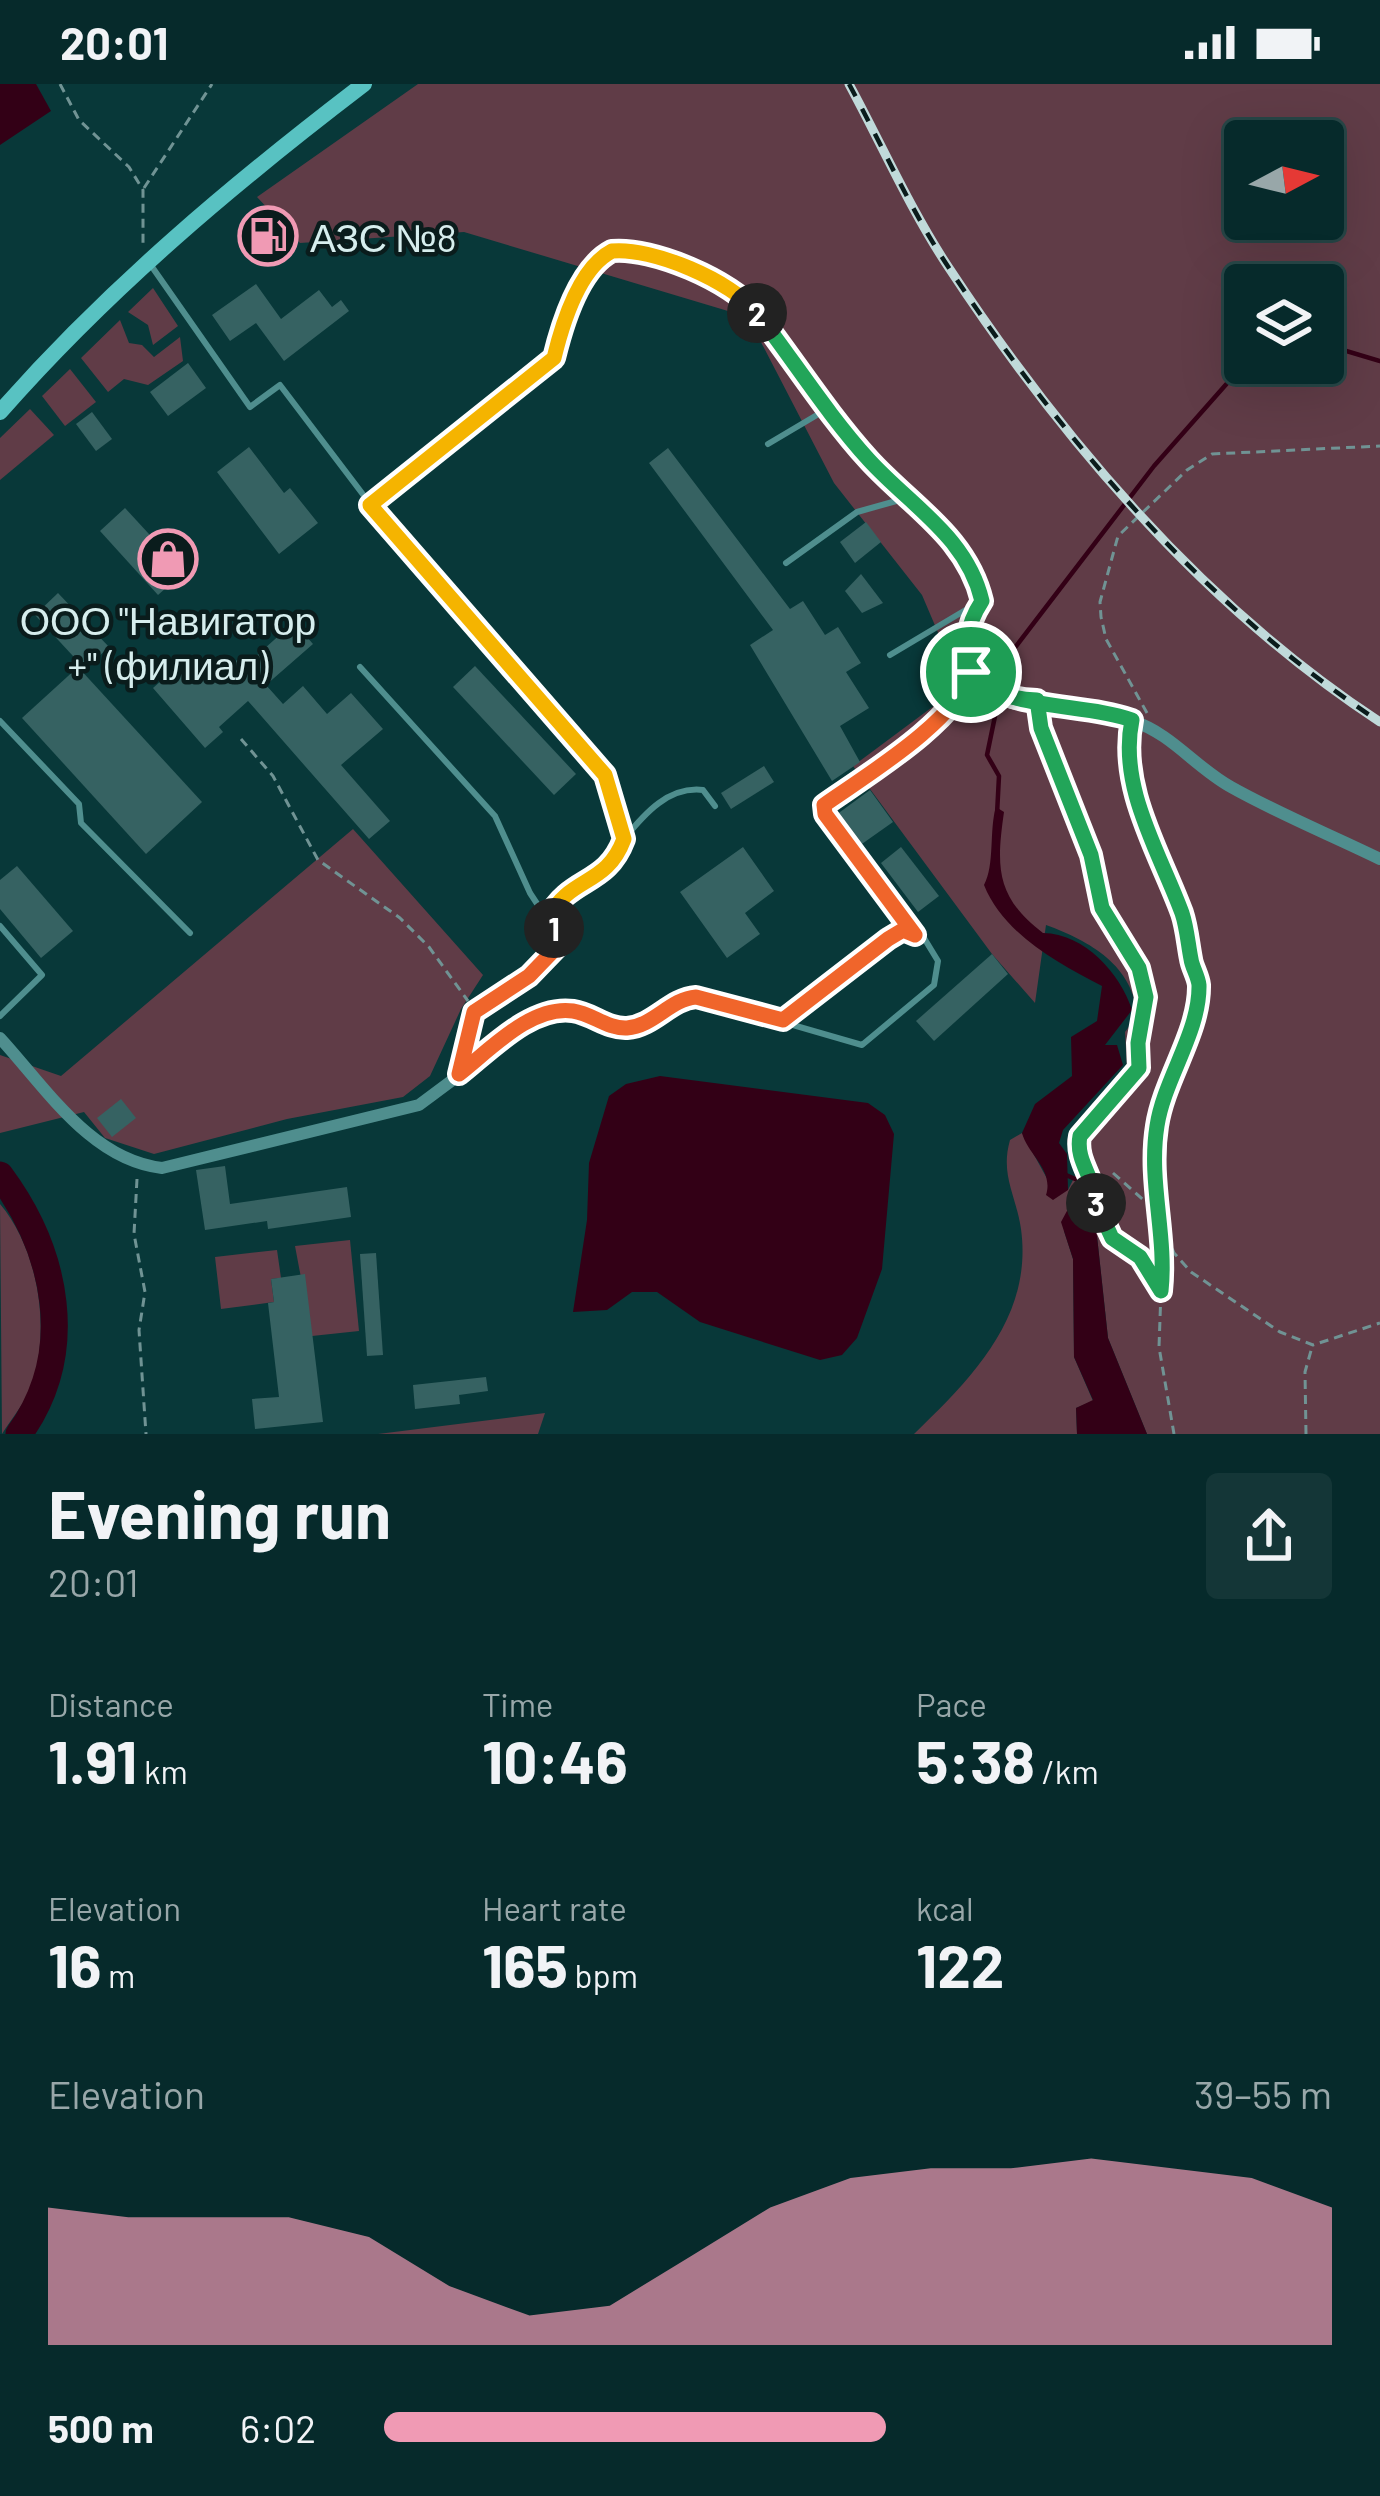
<!DOCTYPE html>
<meta charset="utf-8">
<style>
:root{--surface:#062a2b;--page:#143637;--text:#f1f3f6;--muted:#98a7a9;--line:#274647;--accent:#f09ab4}
body{margin:0;font-family:Barlow,sans-serif;background:var(--page);color:var(--text);height:100vh;display:flex;flex-direction:column;font-size:45px;white-space:nowrap}
*{box-sizing:border-box;margin:0}
p{font-size:39px;color:var(--muted)}
.icon{flex:none;width:66px;height:66px;fill:none;stroke:currentColor;stroke-width:2;stroke-linecap:round;stroke-linejoin:round}
.map{position:relative;height:1350px;overflow:hidden}
.panel{display:flex;flex-direction:column;background:var(--surface);flex:1}
.panel>*{flex:none}
.needle{width:78px;rotate:83deg}
.buttons{position:absolute;left:1224px;top:36px;display:grid;gap:24px}
.buttons a{display:grid;place-items:center;width:120px;height:120px;border-radius:12px;background:var(--surface);box-shadow:0 12px 48px #0002,0 0 0 3px var(--line);font-size:60px}
.pin{position:absolute;display:grid;place-items:center;width:102px;height:102px;color:#fff;margin:-51px;border:6px solid #fff;border-radius:50%;box-shadow:0 3px 12px #0007}
.km{position:absolute;width:60px;height:60px;margin:-30px;border-radius:50%;background:#222;color:#fff;font-size:33px;line-height:60px;text-align:center}
.round{display:grid;place-items:center;flex:none;width:126px;height:126px;border-radius:12px;background:var(--page)}
.headline{display:flex;align-items:center;justify-content:space-between;height:204px;padding:0 48px}
h1{font-size:66px;font-weight:700;line-height:90px}
.stats{display:grid;grid-template-columns:repeat(3,1fr);gap:18px;height:204px;padding:12px 48px}
.stats div{display:grid;align-content:center}
.stats b{font-size:60px;font-weight:700}
.stats small{font-size:33px;font-weight:400}
.stats p{font-size:33px}
.chart{height:336px;padding:24px 48px}
.chart p{display:flex;justify-content:space-between}
.chart svg{width:100%;height:216px;margin-top:12px;fill:var(--accent);opacity:.7}
ul{padding:0 48px;list-style:none;font-size:39px}
li{display:grid;grid-template-columns:192px 144px 1fr;align-items:center;height:90px}
li i{height:30px;border-radius:15px;background:var(--accent)}
.status{display:flex;justify-content:space-between;align-items:center;height:84px;padding:0 60px;background:var(--surface);direction:ltr}
.status svg{height:33px;fill:currentColor}
.map>svg:first-child{display:block}
</style>
<div class="status"><b>20:01</b><svg viewBox="0 0 49 12"><path d="M0 12V9h3v3zM5 12V6h3v6zM10 12V3h3v9zM15 12V0h3v12zM26 1h20v11H26zM47 4h2v5h-2z"/></svg></div>
<div class="map">
<svg width="1380" height="1350" viewBox="0 0 1380 1350">
<rect width="100%" height="100%" fill="#083839"/>
<!-- green -->
<g fill="#603c47" fill-rule="evenodd">
<path d="M418,0H1380V1350H1147L1108,1254L1097,1152L1082,1132L1083,1113L1064,1147L1073,1175L1074,1273L1093,1317L1076,1324L1077,1350H914C972,1294 1033,1233 1021,1145C1016,1111 1000,1091 1010,1056L1022,1049L1050,1100L1068,1106L1079,1084L1067,1057L1073,1042L1127,985L1125,948L1137,932C1134,882 1090,857 1046,841L1035,919L992,870L853,682L939,618L954,586L922,511L834,399L748,233L464,148L300,159L257,113ZM1245,57H1323V135H1245ZM1245,201H1323V279H1245Z"/>
<path d="M153,204L178,242L153,261L148,241L128,228Z"/>
<path d="M120,236L129,259L142,261L154,273L180,253L183,277L148,301L124,295L108,308L81,274Z"/>
<path d="M70,285L96,318L65,342L42,312Z"/>
<path d="M30,325L54,351L0,396V354Z"/>
<path d="M353,745L483,891L461,925L430,992L403,1013L287,1035L154,1070L105,1054L84,1028L0,1049V971L61,992Z"/>
<path d="M0,1120C38,1165 51,1244 32,1301C26,1318 11,1335 2,1350Z"/>
<path d="M350,1156L359,1247L312,1252L295,1162Z"/>
<path d="M277,1166L281,1194L271,1195L274,1218L221,1225L215,1173Z"/>
<path d="M545,1329L538,1350H378Z"/>
</g>
<!-- water -->
<g fill="#330016">
<path d="M0,0H36L51,27L0,61Z"/>
<path d="M996,723L1004,728C996,784 996,813 1043,849C1085,850 1120,889 1132,926L1105,961H1117L1123,981L1063,1046L1059,1059L1067,1070L1068,1106L1053,1116L1046,1111C1054,1086 1028,1071 1022,1049L1035,1020L1072,992L1071,953L1097,937L1102,902C1057,879 1003,849 984,801C995,781 989,745 996,723Z"/>
<path d="M660,992L868,1019L885,1031L894,1050L882,1185L857,1254L842,1271L820,1276L700,1238L657,1208H632L607,1226L573,1228L587,1136L589,1079L609,1012L626,1000Z"/>
<path d="M1075,1112H1083L1082,1131L1092,1137L1097,1152L1108,1254L1147,1350H1077L1076,1324L1093,1316L1074,1273L1073,1175L1061,1138Z"/>
</g>
<g fill="none" stroke-linecap="round" stroke-linejoin="round">
<!-- stream -->
<g stroke="#330016" stroke-width="4.5">
<path d="M1323,260L1380,277"/>
<path d="M997,730L999,692L987,671L1007,574L1154,382L1245,279"/>
<path d="M1066,1091L1082,1098L1086,1108L1080,1114"/>
</g>
<!-- river -->
<path stroke="#330016" stroke-width="27" d="M0,1091C57,1168 78,1268 19,1350"/>
</g>
<!-- building -->
<g fill="#366262">
<path d="M256,200L281,235L319,206L332,223L341,216L349,227L284,277L256,239L230,257L212,231Z"/>
<path d="M188,279L206,304L168,332L150,308Z"/>
<path d="M92,328L112,355L96,367L76,340Z"/>
<path d="M249,363L284,409L290,404L318,439L279,470L217,388Z"/>
<path d="M668,364L790,525L803,517L825,551L838,543L861,579L846,588L869,624L840,642L860,678L832,697L750,561L773,546L649,379Z"/>
<path d="M125,424L184,488L158,511L100,447Z"/>
<path d="M866,438L881,458L855,479L840,458Z"/>
<path d="M861,490L883,519L862,529L845,507Z"/>
<path d="M58,509L109,563L85,585L35,531Z"/>
<path d="M294,538L313,560L266,601L283,620L303,602L327,630L351,609L383,645L341,681L390,737L369,755L248,617L219,643L223,648L205,664L153,604L189,572L212,598L237,576L244,583Z"/>
<path d="M475,582L576,690L554,711L453,603Z"/>
<path d="M78,583L202,718L146,770L22,634Z"/>
<path d="M764,682L774,698L731,725L721,709Z"/>
<path d="M870,706L893,738L859,762L836,731Z"/>
<path d="M743,763L774,807L745,829L760,850L727,874L680,808Z"/>
<path d="M901,763L939,812L918,828L881,779Z"/>
<path d="M17,782L73,847L41,874L0,825V796Z"/>
<path d="M992,870L1008,890L934,957L916,937Z"/>
<path d="M121,1015L136,1034L112,1053L97,1034Z"/>
<path d="M225,1082L230,1120L347,1103L351,1133L268,1145L267,1137L205,1146L196,1086Z"/>
<path d="M376,1169L383,1271L367,1272L360,1170Z"/>
<path d="M305,1190L323,1338L255,1345L252,1315L279,1313L268,1219L274,1218L271,1195Z"/>
<path d="M486,1293L488,1307L459,1311L460,1320L415,1325L413,1301Z"/>
</g>
<g fill="none" stroke-linecap="round" stroke-linejoin="round">
<!-- path -->
<g stroke="#709394" stroke-width="3" stroke-dasharray="9 6" stroke-linecap="butt">
<path d="M60,0L79,36L129,83L143,106V159"/>
<path d="M144,104L212,0"/>
<path d="M1147,629L1106,555L1101,533L1100,518L1118,452L1187,386L1212,370L1380,362"/>
<path d="M1040,636L1091,771L1102,823L1139,883L1146,913L1139,984L1087,1039L1077,1066L1093,1100L1095,1123L1104,1143L1140,1173L1161,1207L1159,1263L1174,1350"/>
<path d="M1129,647L1127,664L1155,772L1183,831L1199,905L1161,1023L1153,1073L1163,1158L1162,1205"/>
<path d="M241,655L273,692L318,776L400,834L429,863L468,917"/>
<path d="M1113,1089L1157,1128"/>
<path d="M137,1095L134,1150L145,1208L139,1246L146,1350"/>
<path d="M1161,1137L1174,1169L1191,1188L1280,1248L1313,1261L1380,1239"/>
<path d="M1306,1350L1305,1288L1312,1263"/>
</g>
<!-- lane -->
<g stroke="#4f8e8e" stroke-width="6">
<path d="M150,180L250,323L280,301L371,421L554,274L556,256L591,186"/>
<path d="M768,360L827,325"/>
<path d="M371,421L605,691L624,755L618,772L604,790L559,814L548,834"/>
<path d="M786,479L857,428L907,414"/>
<path d="M890,571L979,518"/>
<path d="M360,583L495,732L530,809L555,847L556,864L528,892L474,928L460,985"/>
<path d="M0,637L79,720L81,739L190,849"/>
<path d="M862,694L824,720L825,730L915,850"/>
<path d="M624,755C645,729 669,702 703,706L715,722"/>
<path d="M0,842L42,891L0,932"/>
<path d="M536,934C571,913 593,945 627,944C653,942 670,916 696,913L862,961L934,901L938,877L924,854L903,846L783,936"/>
</g>
<!-- street -->
<g stroke="#4f8e8e" stroke-width="12">
<path d="M591,186L612,167L643,169L680,180L748,217L869,376L928,429L975,485L983,517C968,538 961,581 982,601C1002,620 1098,625 1133,637C1172,650 1195,683 1231,703C1279,730 1331,751 1380,775"/>
<path d="M862,694C898,668 958,632 971,588"/>
<path d="M0,954C46,1004 91,1076 162,1084L419,1021L533,936"/>
</g>
<!-- secondary -->
<path stroke="#58c2c2" stroke-width="16" d="M0,328C109,204 233,100 364,0"/>
<defs>
<path id="rail" d="M849,0C882,61 911,127 949,184C1063,357 1206,524 1380,638"/>
</defs>
<!-- rail casing -->
<use href="#rail" stroke="#c0dada" stroke-width="9"/>
<!-- rail -->
<use href="#rail" stroke="#0a1c1c" stroke-width="4.5" stroke-dasharray="14" stroke-linecap="butt"/>
</g>
<g fill="none" stroke-linecap="round" stroke-linejoin="round">
<defs>
<path id="split-1" d="M554,844L556,864L529,892L474,928L459,990C490,966 531,921 573,927C593,930 607,945 627,944C654,942 670,915 696,913L783,936L888,855L903,846L915,851L825,730L824,721C865,692 957,637 971,588"/>
<path id="split-2" d="M554,844L548,834C571,791 606,803 624,755L605,691L370,421L554,274C562,241 579,184 612,167C652,163 732,197 757,229"/>
<path id="split-3" d="M757,229C794,277 828,331 869,376C911,422 967,453 982,517C948,569 975,615 1037,616L1041,644L1091,771L1102,824L1139,884L1146,913L1138,959L1139,984L1080,1052C1075,1077 1095,1094 1096,1119"/>
<path id="split-4" d="M971,588C1005,628 1082,618 1132,636C1118,703 1160,769 1182,829C1187,844 1188,860 1191,875C1192,883 1198,892 1199,901C1200,948 1164,995 1157,1042C1148,1098 1167,1151 1161,1207L1140,1173L1112,1154L1096,1119"/>
</defs>
<!-- split-1 casing -->
<use href="#split-1" stroke="#fff" stroke-width="24"/>
<!-- split-2 casing -->
<use href="#split-2" stroke="#fff" stroke-width="24"/>
<!-- split-3 casing -->
<use href="#split-3" stroke="#fff" stroke-width="24"/>
<!-- split-4 casing -->
<use href="#split-4" stroke="#fff" stroke-width="24"/>
<!-- split-1 -->
<use href="#split-1" stroke="#f0652b" stroke-width="15"/>
<!-- split-2 -->
<use href="#split-2" stroke="#f5b400" stroke-width="15"/>
<!-- split-3 -->
<use href="#split-3" stroke="#22a559" stroke-width="15"/>
<!-- split-4 -->
<use href="#split-4" stroke="#22a559" stroke-width="15"/>
</g>
<!-- icons -->
<defs>
<symbol id="fuel-ring" viewBox="-11 -11 22 22"><circle r="9.5" fill="#0a1c1c" stroke="#f09ab4" stroke-width="1.5"/><path d="M-5.5-6h7V0h2V4h1.3V-2.5L3-4.5l.8-.8L6-3V5H2.5V1h-1V6h-7ZM-4.2-4.7v3.2H.2V-4.7Z" fill="#f09ab4"/></symbol>
<symbol id="shop-ring" viewBox="-11 -11 22 22"><circle r="9.5" fill="#0a1c1c" stroke="#f09ab4" stroke-width="1.5"/><path d="M-5-2.5h2.3a2.7 3.5 0 0 1 5.4 0H5L5.5 6h-11ZM-1.5-2.5h3a1.5 2.3 0 0 0-3 0Z" fill="#f09ab4"/></symbol>
</defs>
<g fill-rule="evenodd">
<use href="#fuel-ring" x="235" y="119" width="66" height="66"/>
<use href="#shop-ring" x="135" y="442" width="66" height="66"/>
</g>
<g text-anchor="middle" dominant-baseline="central" stroke-width="9" stroke-linejoin="round" paint-order="stroke">
<!-- poi labels -->
<g font-size="39" fill="#d6eded" stroke="#0a1c1c" text-anchor="start">
<text x="310" y="152">АЗС №8</text>
<text x="168" y="535" text-anchor="middle">ООО "Навигатор<tspan x="168" dy="45">+" (филиал)</tspan></text>
</g>
</g>
</svg>
<div class="buttons">
<a><svg class="needle" viewBox="-14 -14 28 28"><path d="M0-13l5 13h-10z" fill="#e53935"/><path d="M0 13l5-13h-10z" fill="#98a7a9"/></svg></a>
<a><svg class="icon" aria-label="layers" viewBox="0 0 24 24"><path d="M12 4l9 5-9 5-9-5zM3 14l9 5 9-5"/></svg></a>
</div>
<div class="pin" style="left:971px;top:588px;background:#1e9e55"><svg class="icon" aria-label="arrive" viewBox="0 0 24 24"><path d="M6 21V4h12l-3 4 3 4H6"/></svg></div>
<b class="km" style="left:554px;top:844px">1</b>
<b class="km" style="left:757px;top:229px">2</b>
<b class="km" style="left:1096px;top:1119px">3</b>
</div>
<section class="panel">
<div class="headline"><div><h1>Evening run</h1><p>20:01</p></div><a class="round"><svg class="icon" aria-label="share" viewBox="0 0 24 24"><path d="M12 15V3M7 8l5-5 5 5M5 13v7h14v-7"/></svg></a></div>
<div class="stats">
<div><p>Distance</p><b>1.91<small> km</small></b></div>
<div><p>Time</p><b>10:46</b></div>
<div><p>Pace</p><b>5:38<small> /km</small></b></div>
</div>
<div class="stats">
<div><p>Elevation</p><b>16<small> m</small></b></div>
<div><p>Heart rate</p><b>165<small> bpm</small></b></div>
<div><p>kcal</p><b>122</b></div>
</div>
<div class="chart"><p><span>Elevation</span>39–55 m</p>
<svg viewBox="0 0 160 44" preserveAspectRatio="none"><path d="M0 44V16L10 18L20 18L30 18L40 22L50 32L60 38L70 36L80 26L90 16L100 10L110 8L120 8L130 6L140 8L150 10L160 16V44z"/></svg>
</div>
<ul>
<li><b>500 m</b>6:02<i style="width:53%"></i></li>
</ul>
</section>
